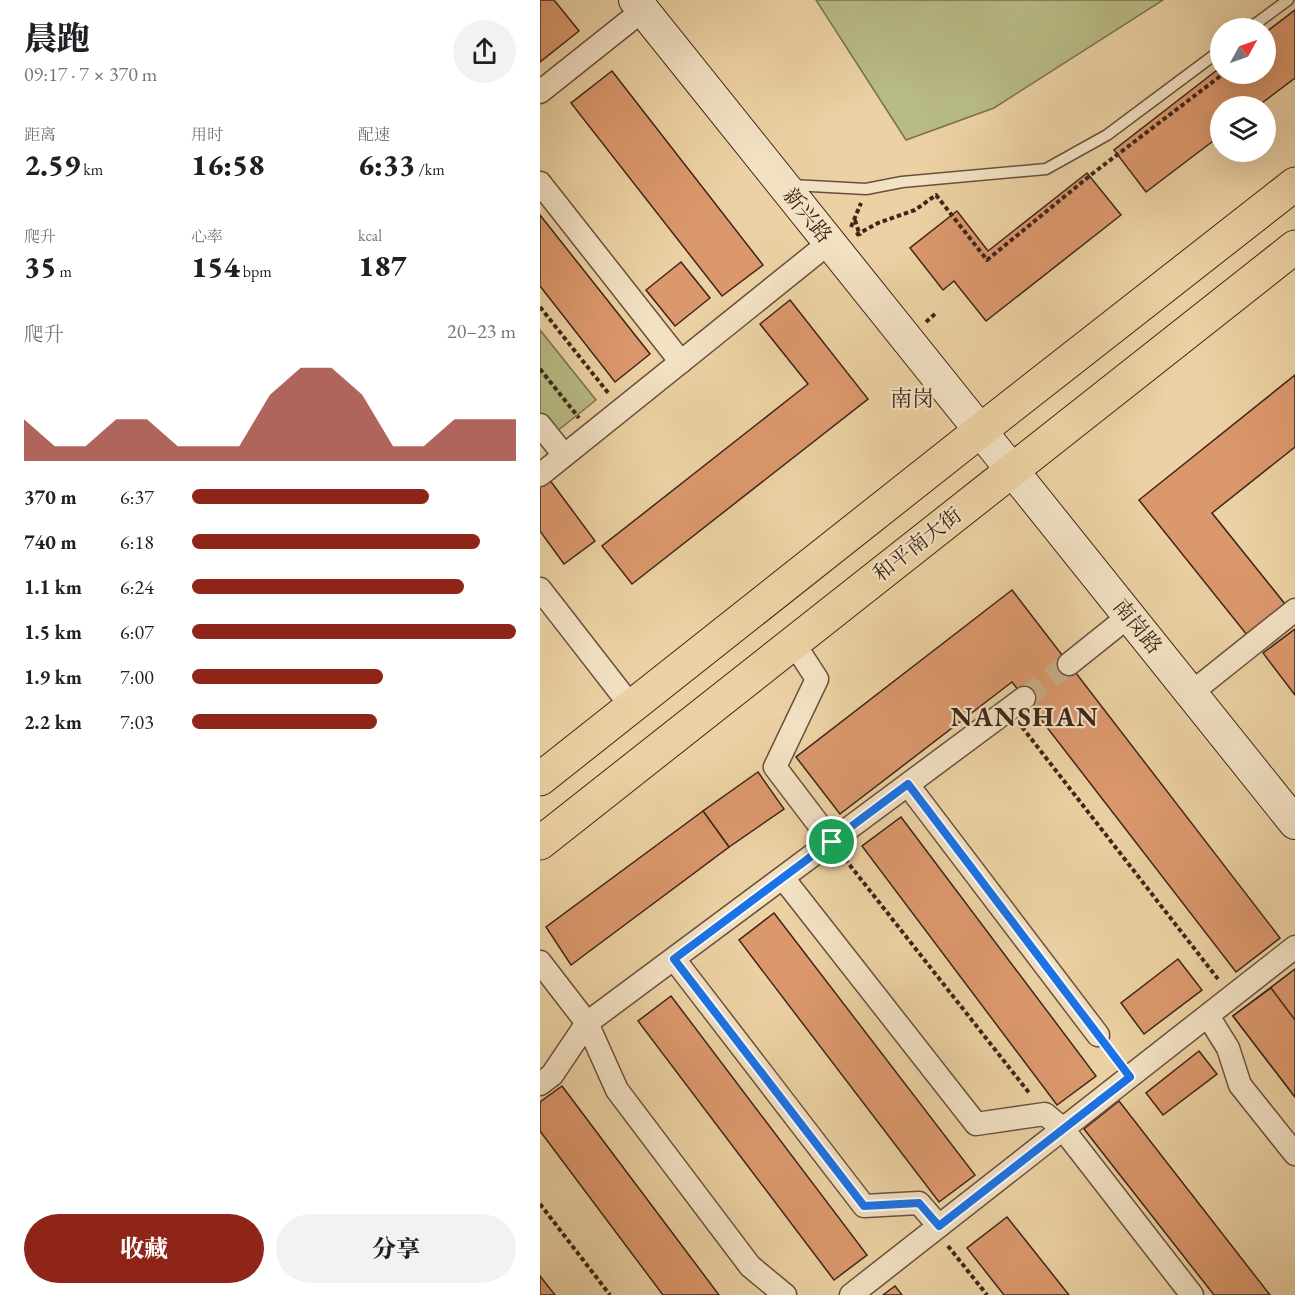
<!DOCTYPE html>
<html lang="zh">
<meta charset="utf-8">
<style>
:root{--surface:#fff;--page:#f2f2f2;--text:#202124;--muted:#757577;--accent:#8f2418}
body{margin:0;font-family:"EB Garamond","Noto Serif SC",serif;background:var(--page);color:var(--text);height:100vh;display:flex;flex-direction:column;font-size:22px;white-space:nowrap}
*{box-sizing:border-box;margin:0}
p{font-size:20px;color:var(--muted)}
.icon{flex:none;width:33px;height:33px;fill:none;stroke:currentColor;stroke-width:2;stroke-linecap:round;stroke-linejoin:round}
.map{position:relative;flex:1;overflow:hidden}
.panel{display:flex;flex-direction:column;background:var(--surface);width:540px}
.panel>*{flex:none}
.needle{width:39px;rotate:50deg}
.controls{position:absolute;left:670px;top:18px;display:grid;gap:12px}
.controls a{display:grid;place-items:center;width:66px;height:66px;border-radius:50%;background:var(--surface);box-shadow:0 6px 24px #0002;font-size:30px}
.pin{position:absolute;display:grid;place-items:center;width:51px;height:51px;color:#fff;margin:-26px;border:3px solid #fff;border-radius:50%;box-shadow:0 2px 6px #0007}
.round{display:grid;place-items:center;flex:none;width:63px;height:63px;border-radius:32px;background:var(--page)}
.overview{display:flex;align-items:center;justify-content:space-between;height:102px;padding:0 24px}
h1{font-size:33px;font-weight:800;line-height:45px}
.figures{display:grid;grid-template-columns:repeat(3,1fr);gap:9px;height:102px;padding:6px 24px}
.figures div{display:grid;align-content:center}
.figures b{font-size:30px;font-weight:800}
.figures small{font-size:16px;font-weight:400}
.figures p{font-size:16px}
.chart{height:168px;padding:12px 24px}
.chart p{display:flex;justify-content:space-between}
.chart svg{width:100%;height:108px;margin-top:6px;fill:var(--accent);opacity:.7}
.button{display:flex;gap:12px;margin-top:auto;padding:12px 24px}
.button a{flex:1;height:69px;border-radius:36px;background:var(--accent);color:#fff;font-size:24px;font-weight:800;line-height:69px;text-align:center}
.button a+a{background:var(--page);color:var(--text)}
ul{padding:0 24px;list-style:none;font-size:20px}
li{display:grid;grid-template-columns:96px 72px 1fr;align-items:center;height:45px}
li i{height:15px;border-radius:8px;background:var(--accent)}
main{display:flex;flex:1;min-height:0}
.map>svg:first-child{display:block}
</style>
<main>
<section class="panel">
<div class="overview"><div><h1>晨跑</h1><p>09:17 · 7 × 370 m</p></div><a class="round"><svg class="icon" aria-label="share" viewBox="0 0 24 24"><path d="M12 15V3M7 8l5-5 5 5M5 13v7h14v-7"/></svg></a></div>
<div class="figures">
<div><p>距离</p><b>2.59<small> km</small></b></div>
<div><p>用时</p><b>16:58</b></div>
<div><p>配速</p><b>6:33<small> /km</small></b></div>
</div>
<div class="figures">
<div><p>爬升</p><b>35<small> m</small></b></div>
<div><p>心率</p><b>154<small> bpm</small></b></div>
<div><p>kcal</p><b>187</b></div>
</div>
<div class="chart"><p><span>爬升</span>20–23 m</p>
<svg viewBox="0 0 160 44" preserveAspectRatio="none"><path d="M0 44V27L10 38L20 38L30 27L40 27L50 38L60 38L70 38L80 17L90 6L100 6L110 17L120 38L130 38L140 27L150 27L160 27V44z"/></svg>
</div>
<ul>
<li><b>370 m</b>6:37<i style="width:73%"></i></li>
<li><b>740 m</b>6:18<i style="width:89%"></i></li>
<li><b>1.1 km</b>6:24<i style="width:84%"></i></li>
<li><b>1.5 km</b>6:07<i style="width:100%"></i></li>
<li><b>1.9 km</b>7:00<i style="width:59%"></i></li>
<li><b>2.2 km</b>7:03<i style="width:57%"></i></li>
</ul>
<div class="button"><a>收藏</a><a>分享</a></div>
</section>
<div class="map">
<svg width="755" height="1295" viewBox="0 0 755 1295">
<rect width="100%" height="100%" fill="#ebd1a3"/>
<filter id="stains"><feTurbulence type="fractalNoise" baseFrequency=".00333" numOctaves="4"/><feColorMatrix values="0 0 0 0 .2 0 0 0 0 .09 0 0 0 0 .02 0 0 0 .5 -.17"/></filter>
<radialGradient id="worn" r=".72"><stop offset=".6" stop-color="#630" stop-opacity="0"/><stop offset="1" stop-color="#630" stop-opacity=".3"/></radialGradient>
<!-- green -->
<g fill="#b8bb85" stroke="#7c704f" stroke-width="1.5">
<path d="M276,0H623L454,108L366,140Z"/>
<path d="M0,330L56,400L16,432L0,413Z"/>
</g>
<!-- building -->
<g fill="#dc986d" stroke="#3f2519" stroke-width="1.5">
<path d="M0,0H14L39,31L0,62Z"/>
<path d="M755,10V78L718,106H681V135L606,192L574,150L681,67V74H726V32Z"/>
<path d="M72,71L223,265L182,296L31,103Z"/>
<path d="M547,173L581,215L446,321L414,281L403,290L370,248L417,211L448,251Z"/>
<path d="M0,215L110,354L75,382L0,286Z"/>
<path d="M141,262L170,298L135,326L106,290Z"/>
<path d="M250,300L328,399L92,584L62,546L268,384L220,324Z"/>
<path d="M755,375V447L672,513L745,604L707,635L599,500Z"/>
<path d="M9,479L55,541L24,564L0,531V486Z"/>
<path d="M472,590L740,938L696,972L472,682L300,814L256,757Z"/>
<path d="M755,629V695L723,653Z"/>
<path d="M218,772L244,809L189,847L163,811Z"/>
<path d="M163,811L189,847L31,965L6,927Z"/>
<path d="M361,817L556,1076L517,1105L322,846Z"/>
<path d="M234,913L435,1175L399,1202L199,940Z"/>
<path d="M638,959L662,990L604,1034L581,1003Z"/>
<path d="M755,969V1097L693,1016Z"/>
<path d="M731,988L755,1020V1097L693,1016Z"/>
<path d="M131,996L327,1255L294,1280L98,1021Z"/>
<path d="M659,1051L677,1074L623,1115L606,1093Z"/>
<path d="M22,1086L179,1295H123L0,1131V1102Z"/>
<path d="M579,1101L730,1295H674L544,1129Z"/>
<path d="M467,1217L529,1295H464L427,1248Z"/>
<path d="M0,1276L15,1295H0Z"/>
<path d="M355,1286L362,1295H343Z"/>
</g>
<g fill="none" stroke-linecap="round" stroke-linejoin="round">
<!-- street-tunnel -->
<path stroke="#c9af87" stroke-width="22" stroke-dasharray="22 11" stroke-linecap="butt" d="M484,698L529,664"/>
<defs>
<g id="lane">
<path d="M710,28L748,0"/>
<path d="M252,185L326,189L362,182L506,169L567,135L681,50"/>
</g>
<g id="street">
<path d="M0,92L103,10"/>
<path d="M0,183L141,362"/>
<path d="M0,425L24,455"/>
<path d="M0,475L290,242"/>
<path d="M0,589L91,706"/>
<path d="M253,642L277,679L235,767L292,842"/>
<path d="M529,664L589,616"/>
<path d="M651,693L755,610"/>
<path d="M368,785L558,1035"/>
<path d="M243,878L436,1124L505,1114L523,1129L652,1295"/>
<path d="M134,959L324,1206L379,1203L399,1226"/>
<path d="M0,962L47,1023L77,1090L210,1266L245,1295"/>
<path d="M668,1016L688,1048L700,1085L755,1154"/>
<path d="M0,1084L12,1075L47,1023L484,698"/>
<path d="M311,1295L755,947"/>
</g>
<path id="secondary" d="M95,0L755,823"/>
<g id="primary">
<path d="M0,779L441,430L755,184"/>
<path d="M0,843L755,247"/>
</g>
</defs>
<!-- lane casing -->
<use href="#lane" stroke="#6a503c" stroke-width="13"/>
<!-- street casing -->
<use href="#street" stroke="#6a503c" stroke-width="25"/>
<!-- secondary casing -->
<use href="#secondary" stroke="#3f2519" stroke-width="34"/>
<!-- primary casing -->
<use href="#primary" stroke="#3f2519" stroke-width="35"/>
<!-- path -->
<g stroke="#3f2519" stroke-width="4" stroke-dasharray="4.5 3" stroke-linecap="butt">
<path d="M315,220L320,236"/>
<path d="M311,227L321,203"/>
<path d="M316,235L338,223L375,210L396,195L447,260L552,174L683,74"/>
<path d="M0,307L69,394"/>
<path d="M386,322L395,314"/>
<path d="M0,369L39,418"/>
<path d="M482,727L678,979"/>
<path d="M305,859L490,1094"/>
<path d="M0,1204L70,1295"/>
<path d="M408,1246L447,1295"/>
</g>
<!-- lane -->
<use href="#lane" stroke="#f2e1c3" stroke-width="10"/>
<!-- street -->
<use href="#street" stroke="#f2e1c3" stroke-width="22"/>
<!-- secondary -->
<use href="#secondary" stroke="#f2e1c3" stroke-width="32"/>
<!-- primary -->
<use href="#primary" stroke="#ebd1a3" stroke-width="33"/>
</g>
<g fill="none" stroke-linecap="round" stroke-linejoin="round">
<defs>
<path id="route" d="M368,784L590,1077L399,1226L379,1203L324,1206L134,959Z"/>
</defs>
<!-- route casing -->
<use href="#route" stroke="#fff" stroke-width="12"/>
<!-- route -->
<use href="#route" stroke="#1a73e8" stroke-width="8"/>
</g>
<g text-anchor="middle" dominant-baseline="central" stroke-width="4.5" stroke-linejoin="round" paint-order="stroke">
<!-- street labels -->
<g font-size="21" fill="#3f2519" stroke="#f2e1c3">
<text transform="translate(268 215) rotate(51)">新兴路</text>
<text transform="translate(377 544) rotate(-38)">和平南大街</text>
<text transform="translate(598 626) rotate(51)">南岗路</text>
</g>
<!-- neighbourhood labels -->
<g font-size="22" fill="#3f2519" stroke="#f2e1c3">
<text x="372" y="398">南岗</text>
</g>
<!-- district labels -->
<g font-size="27" font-weight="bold" letter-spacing="1.5" fill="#3f2519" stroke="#f2e1c3">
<text x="485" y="716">NANSHAN</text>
</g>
</g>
<rect width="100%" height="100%" filter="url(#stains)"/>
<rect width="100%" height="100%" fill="url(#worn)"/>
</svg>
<div class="controls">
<a><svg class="needle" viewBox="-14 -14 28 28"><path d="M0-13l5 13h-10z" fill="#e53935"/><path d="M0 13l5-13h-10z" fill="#757577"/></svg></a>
<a><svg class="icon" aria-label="layers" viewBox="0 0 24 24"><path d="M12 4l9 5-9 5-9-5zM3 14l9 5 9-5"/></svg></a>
</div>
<div class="pin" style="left:292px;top:842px;background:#1e9e55"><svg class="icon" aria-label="arrive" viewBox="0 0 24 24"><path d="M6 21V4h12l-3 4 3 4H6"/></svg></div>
</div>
</main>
